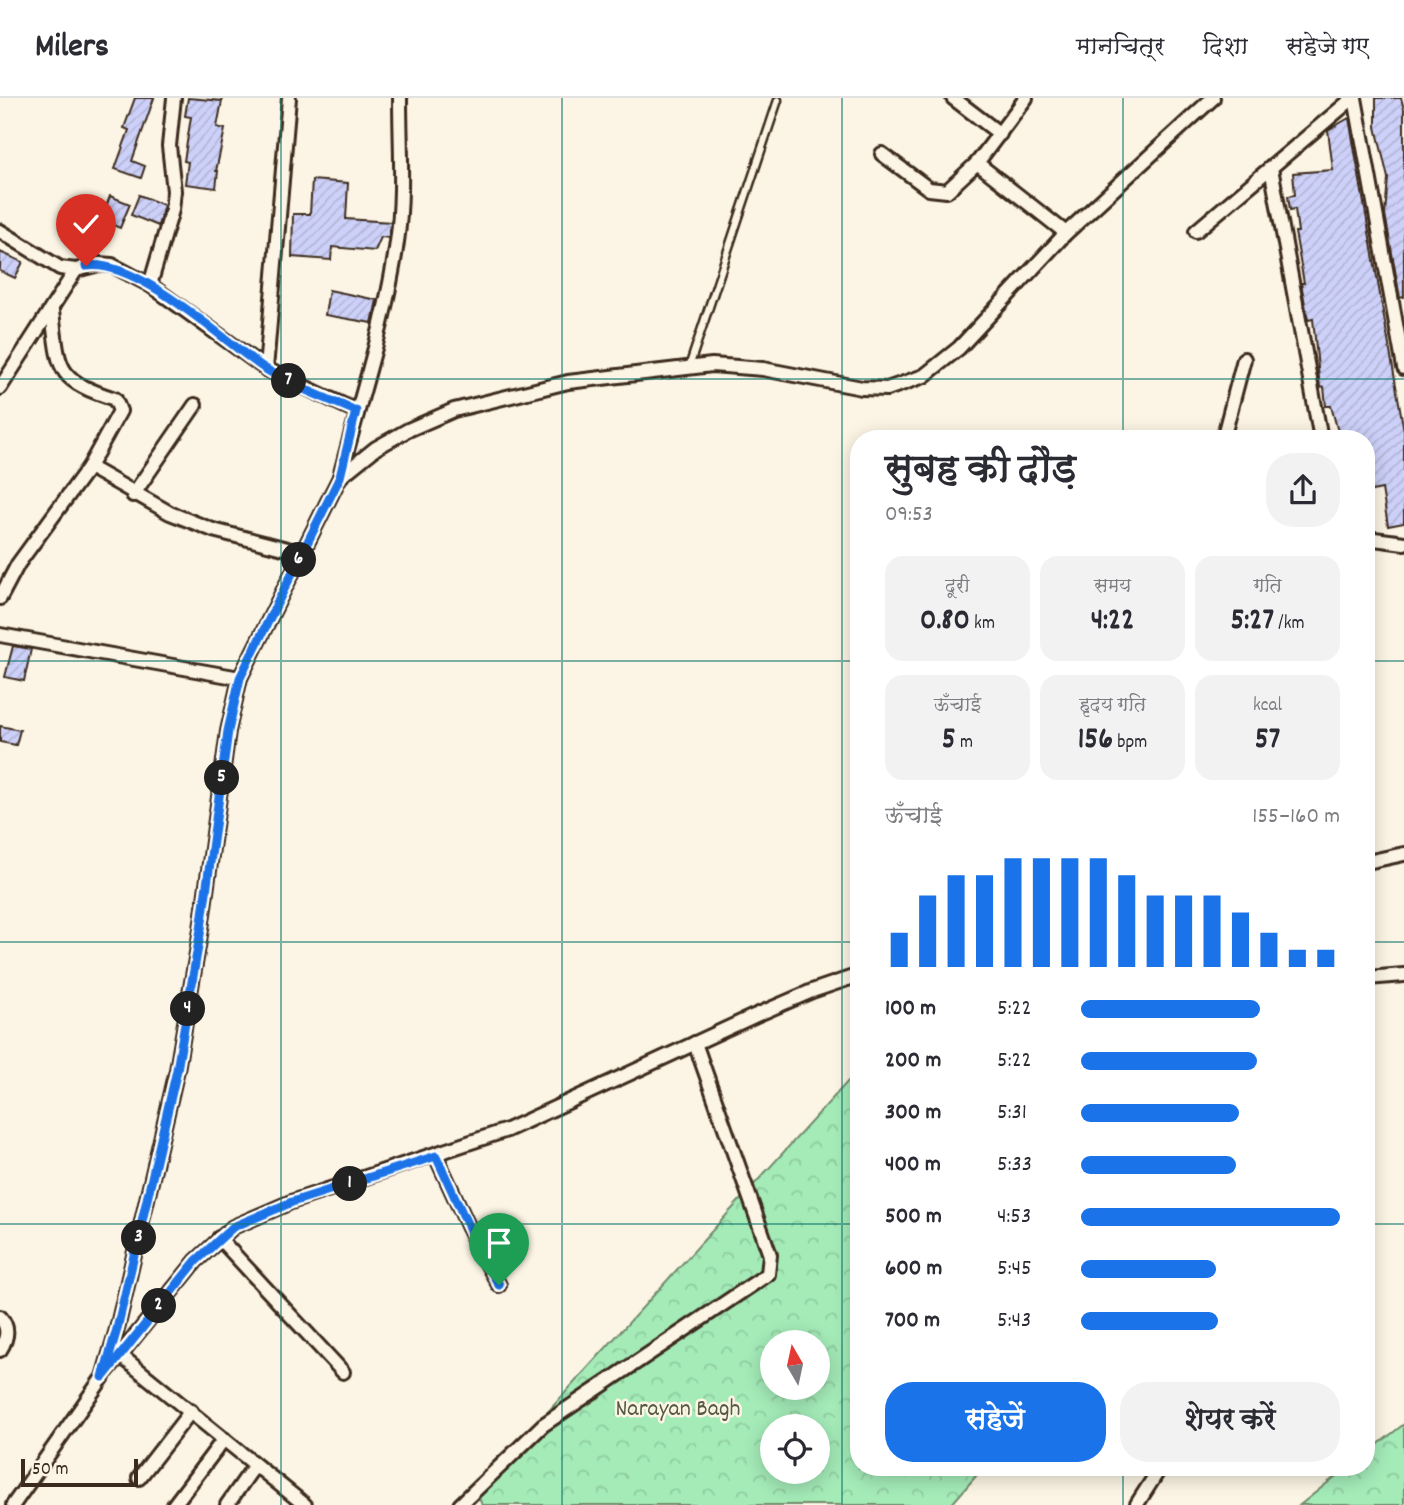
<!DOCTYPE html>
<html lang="hi">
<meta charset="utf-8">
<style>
:root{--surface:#fff;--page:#f2f2f3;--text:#2b2b33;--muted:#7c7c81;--line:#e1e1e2;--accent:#1a73e8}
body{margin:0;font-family:Dekko,"Playpen Sans Deva",sans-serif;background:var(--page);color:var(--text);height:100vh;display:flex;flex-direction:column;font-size:26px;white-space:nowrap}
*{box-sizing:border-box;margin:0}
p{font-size:23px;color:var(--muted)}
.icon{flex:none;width:38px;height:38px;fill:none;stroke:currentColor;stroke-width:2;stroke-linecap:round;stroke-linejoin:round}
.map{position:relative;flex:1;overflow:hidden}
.details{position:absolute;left:850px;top:332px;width:525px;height:1046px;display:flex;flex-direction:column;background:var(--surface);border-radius:28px;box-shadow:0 4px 18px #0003}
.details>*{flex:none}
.needle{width:46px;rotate:351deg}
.buttons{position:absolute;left:760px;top:1232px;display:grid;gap:14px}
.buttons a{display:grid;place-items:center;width:70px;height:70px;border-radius:50%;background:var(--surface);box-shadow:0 4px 18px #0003;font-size:35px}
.scale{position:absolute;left:21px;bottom:18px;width:117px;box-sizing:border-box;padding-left:7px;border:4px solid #3b2a1e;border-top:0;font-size:19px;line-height:24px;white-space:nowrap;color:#3b2a1e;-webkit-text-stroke:5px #fcf5e5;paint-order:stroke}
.pin{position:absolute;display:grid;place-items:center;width:60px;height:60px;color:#fff;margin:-72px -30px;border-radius:50% 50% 50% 0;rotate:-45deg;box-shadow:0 0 7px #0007}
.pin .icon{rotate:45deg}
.km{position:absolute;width:35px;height:35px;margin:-18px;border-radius:50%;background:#222;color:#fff;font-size:19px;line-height:35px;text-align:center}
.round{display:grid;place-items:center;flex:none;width:74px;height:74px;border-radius:28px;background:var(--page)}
.summary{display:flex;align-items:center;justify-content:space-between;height:119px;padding:0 35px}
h1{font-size:38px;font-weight:700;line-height:52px}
.metrics{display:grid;grid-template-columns:repeat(3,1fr);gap:10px;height:119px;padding:7px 35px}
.metrics div{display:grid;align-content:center;border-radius:18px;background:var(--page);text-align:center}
.metrics b{font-size:30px;font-weight:700}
.metrics small{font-size:19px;font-weight:400}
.metrics p{font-size:19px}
.chart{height:196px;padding:14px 35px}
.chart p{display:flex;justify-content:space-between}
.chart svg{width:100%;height:126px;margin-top:7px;stroke:var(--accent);stroke-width:6}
.cta{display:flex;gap:14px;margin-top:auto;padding:14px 35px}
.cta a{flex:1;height:80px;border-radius:28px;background:var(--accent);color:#fff;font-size:28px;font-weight:700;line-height:80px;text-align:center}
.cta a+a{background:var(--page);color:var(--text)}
ul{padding:0 35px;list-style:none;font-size:23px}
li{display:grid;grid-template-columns:112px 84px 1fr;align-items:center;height:52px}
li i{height:18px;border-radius:9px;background:var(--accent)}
header{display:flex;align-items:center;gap:42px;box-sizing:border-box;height:98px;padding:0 35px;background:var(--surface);border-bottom:2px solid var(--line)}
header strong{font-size:33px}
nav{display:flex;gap:38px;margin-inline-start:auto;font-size:24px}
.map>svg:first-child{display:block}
</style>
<header>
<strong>Milers</strong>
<nav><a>मानचित्र</a><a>दिशा</a><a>सहेजे गए</a></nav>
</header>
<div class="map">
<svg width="1404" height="1407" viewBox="0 0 1404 1407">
<defs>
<pattern id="forest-crowns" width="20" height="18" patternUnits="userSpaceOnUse" patternTransform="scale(1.75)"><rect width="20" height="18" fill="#a4ebb8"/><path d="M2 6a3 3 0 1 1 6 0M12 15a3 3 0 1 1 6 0" fill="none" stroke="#8eca9e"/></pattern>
<pattern id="building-hatch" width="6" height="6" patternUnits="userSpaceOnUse" patternTransform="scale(1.75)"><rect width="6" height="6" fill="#cdd1f9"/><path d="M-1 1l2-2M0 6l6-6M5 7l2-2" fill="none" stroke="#b1b4d5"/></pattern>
</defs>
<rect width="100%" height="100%" fill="#fcf5e5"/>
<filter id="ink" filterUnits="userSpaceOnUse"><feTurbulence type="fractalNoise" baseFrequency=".0143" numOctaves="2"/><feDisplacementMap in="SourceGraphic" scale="14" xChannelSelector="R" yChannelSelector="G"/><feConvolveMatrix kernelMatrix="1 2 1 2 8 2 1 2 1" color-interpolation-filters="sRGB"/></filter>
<g filter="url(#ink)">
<!-- forest -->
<g fill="url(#forest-crowns)" stroke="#708a6b" stroke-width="2" fill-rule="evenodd">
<path d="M859,971V1370H983L951,1407H482L476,1393ZM772,1244H817V1290H772ZM772,1328H817V1374H772Z"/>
<path d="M1404,1326V1407H1300L1346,1370H1367V1355Z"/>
</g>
<!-- building -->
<g fill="url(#building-hatch)" stroke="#3b2a1e" stroke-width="2">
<path d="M135,0H154L132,63L145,68L141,80L115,71L129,32L124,30Z"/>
<path d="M188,0L222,3L217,29L225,31L216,73H218L216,90L185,86L188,64L184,63L191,19L185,18Z"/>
<path d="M1376,0H1401L1404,11V199L1400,200L1385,116L1388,80L1376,29Z"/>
<path d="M1349,20L1404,333V425L1388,428L1382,391L1367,394V341H1340L1331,308H1326L1324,289L1320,290L1313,221L1308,222L1301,185H1304L1295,134H1298L1295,111L1290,112L1288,98L1295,97L1293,75L1333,72L1328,32Z"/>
<path d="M312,82L348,85L346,121L391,124L389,140L381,139L375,153L332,149L331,162L292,159L293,116H310Z"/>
<path d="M139,97L164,107L158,128L131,117Z"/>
<path d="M110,98L130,106L120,130L101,122Z"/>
<path d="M0,154L23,164L15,180L0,173Z"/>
<path d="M329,192L377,202L372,225L325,217Z"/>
<path d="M13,548L31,551L24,583L5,579Z"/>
<path d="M0,628L20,632L16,647L0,644Z"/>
</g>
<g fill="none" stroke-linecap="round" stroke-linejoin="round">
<defs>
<path id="service" d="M689,269L778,2"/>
<g id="minor">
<path d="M953,0L1000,36"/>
<path d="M1355,0L1404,270"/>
<path d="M882,56L929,91L947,93L977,65L1026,0"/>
<path d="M977,65L1066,135"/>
<path d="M1271,70L1321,341"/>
<path d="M0,133L60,170L76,172L99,166L112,167L150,187L266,271L356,313"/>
<path d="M1196,133L1353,0"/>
<path d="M150,187L172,112L174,93L169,48L174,0"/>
<path d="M266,271L289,0"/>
<path d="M0,290L76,172"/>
<path d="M1223,341L1244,261"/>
<path d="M89,369L170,415L213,432L303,455"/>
<path d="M340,379C360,300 386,224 397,144C404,97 400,48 400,0"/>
<path d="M133,397L195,307"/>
<path d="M1367,440L1404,445"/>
<path d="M0,500L18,466L89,369L120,313L115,301C55,282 59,271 52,213"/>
<path d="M0,537L240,580"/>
<path d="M1367,764L1404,756"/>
<path d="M1367,880L1404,877"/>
<path d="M436,1058L474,1141L499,1187"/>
<path d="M219,1140L343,1274"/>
<path d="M0,1219C10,1230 7,1241 0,1252"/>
<path d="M120,1257L305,1407"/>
<path d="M107,1273L196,1163L233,1129L291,1104L507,1032L754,918L812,893L859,877"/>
<path d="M139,1380L191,1313"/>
<path d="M1137,1406L1160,1370"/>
<path d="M13,1407L103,1279L117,1231L177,972L201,831L228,633L240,580L340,379L376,350L408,332L454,312L568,284L712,267L763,271L862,290L887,291L924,278L959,250L1066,135L1213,0"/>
<path d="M174,1407L224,1341"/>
<path d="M227,1407L255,1367"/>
<path d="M460,1407L543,1327L768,1176L770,1157L695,945"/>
</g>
</defs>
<!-- service casing -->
<use href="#service" stroke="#3b2a1e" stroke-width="11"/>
<!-- minor casing -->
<use href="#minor" stroke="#3b2a1e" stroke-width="18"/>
<!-- service -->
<use href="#service" stroke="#fcf5e5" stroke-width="6"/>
<!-- minor -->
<use href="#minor" stroke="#fcf5e5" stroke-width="12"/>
</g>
</g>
<g fill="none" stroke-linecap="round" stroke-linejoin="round" filter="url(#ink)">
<defs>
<path id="route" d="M86,168C137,160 221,241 264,270C292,288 326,300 356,313L340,379L240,580L228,633L201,831L177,972L117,1231L103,1279L196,1163L233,1129L292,1104L436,1058L474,1141L499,1187"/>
</defs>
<!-- route casing -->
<use href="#route" stroke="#fff" stroke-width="14"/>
<!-- route -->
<use href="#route" stroke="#1a73e8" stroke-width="9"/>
</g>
<!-- grid -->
<path fill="none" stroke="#0f766e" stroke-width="2" stroke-opacity="0.55" d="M281,0V1407M562,0V1407M842,0V1407M1123,0V341M0,281H1404M0,563H859M1367,563H1404M0,844H859M1367,844H1404M0,1126H859M1367,1126H1404M1123,1370V1407"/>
<g text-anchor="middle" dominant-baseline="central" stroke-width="5" stroke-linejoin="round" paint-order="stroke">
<!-- park labels -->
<g font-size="24" fill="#555a44" stroke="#fcf5e5">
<text x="678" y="1312">Narayan Bagh</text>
</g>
</g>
</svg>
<div class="buttons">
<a><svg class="needle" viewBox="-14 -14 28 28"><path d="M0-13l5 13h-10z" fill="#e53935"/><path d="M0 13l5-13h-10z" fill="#7c7c81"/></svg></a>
<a><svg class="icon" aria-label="locate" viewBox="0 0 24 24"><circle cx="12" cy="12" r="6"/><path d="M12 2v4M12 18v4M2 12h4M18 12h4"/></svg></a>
</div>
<div class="scale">50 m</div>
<div class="pin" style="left:499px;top:1187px;background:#1e9e55"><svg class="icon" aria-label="arrive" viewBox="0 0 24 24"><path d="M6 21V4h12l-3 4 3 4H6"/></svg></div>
<div class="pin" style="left:86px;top:168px;background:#d93025"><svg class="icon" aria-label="check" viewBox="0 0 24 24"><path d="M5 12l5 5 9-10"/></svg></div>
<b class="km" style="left:350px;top:1086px">1</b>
<b class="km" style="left:159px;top:1208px">2</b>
<b class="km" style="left:139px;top:1140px">3</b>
<b class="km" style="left:188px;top:911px">4</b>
<b class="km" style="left:222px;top:680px">5</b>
<b class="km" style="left:299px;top:462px">6</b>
<b class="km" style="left:289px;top:283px">7</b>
<section class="details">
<div class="summary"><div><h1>सुबह की दौड़</h1><p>09:53</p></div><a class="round"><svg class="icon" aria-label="share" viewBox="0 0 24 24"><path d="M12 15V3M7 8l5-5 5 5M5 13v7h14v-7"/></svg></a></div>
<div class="metrics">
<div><p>दूरी</p><b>0.80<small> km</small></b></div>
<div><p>समय</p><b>4:22</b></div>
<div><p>गति</p><b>5:27<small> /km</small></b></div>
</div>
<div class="metrics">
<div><p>ऊँचाई</p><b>5<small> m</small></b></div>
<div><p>हृदय गति</p><b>156<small> bpm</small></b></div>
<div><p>kcal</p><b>57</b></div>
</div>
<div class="chart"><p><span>ऊँचाई</span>155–160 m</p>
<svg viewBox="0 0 160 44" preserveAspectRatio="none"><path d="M5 44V32M15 44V19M25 44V12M35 44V12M45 44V6M55 44V6M65 44V6M75 44V6M85 44V12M95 44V19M105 44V19M115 44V19M125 44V25M135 44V32M145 44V38M155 44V38"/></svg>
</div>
<ul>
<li><b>100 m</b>5:22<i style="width:69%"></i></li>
<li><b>200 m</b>5:22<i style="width:68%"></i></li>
<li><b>300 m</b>5:31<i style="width:61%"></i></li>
<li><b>400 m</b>5:33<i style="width:60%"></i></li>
<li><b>500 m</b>4:53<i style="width:100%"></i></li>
<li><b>600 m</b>5:45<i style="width:52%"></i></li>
<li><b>700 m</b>5:43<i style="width:53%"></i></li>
</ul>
<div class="cta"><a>सहेजें</a><a>शेयर करें</a></div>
</section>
</div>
